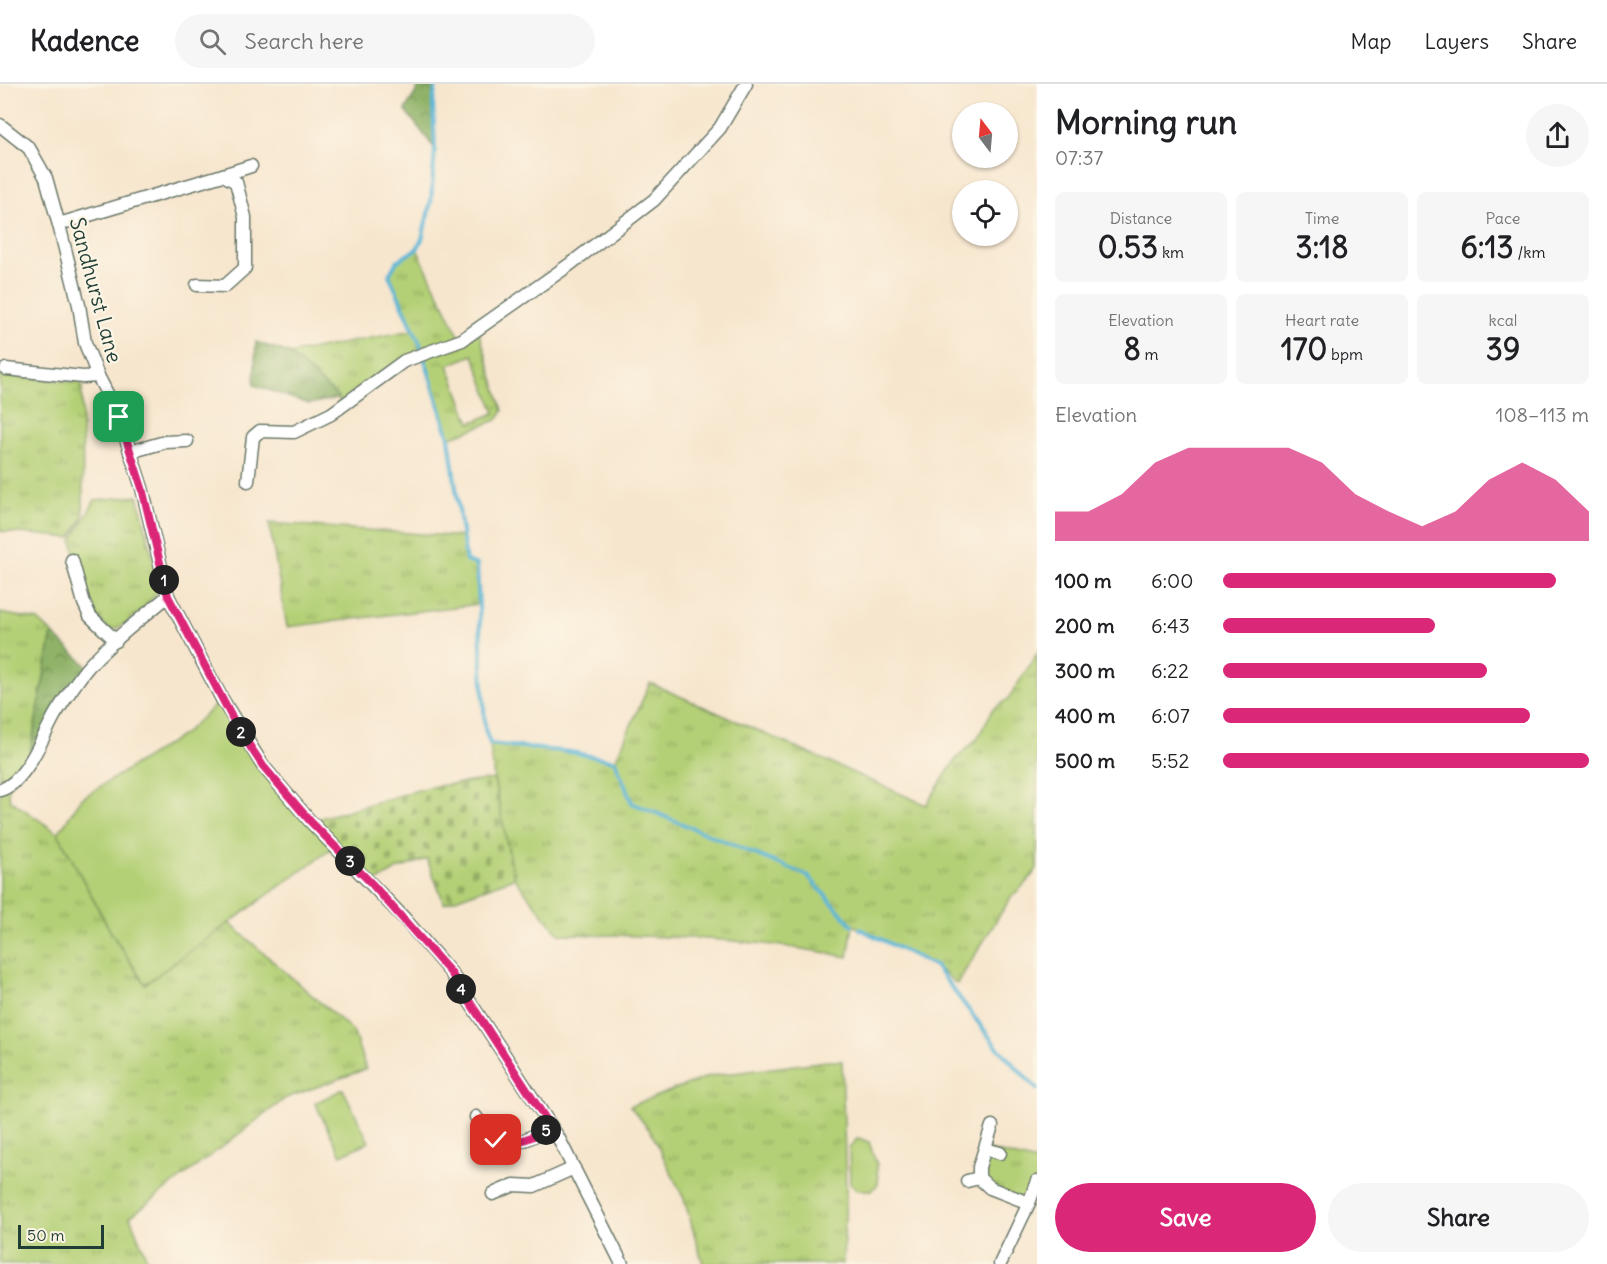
<!DOCTYPE html>
<meta charset="utf-8">
<style>
:root{--surface:#fff;--page:#f6f6f6;--text:#202124;--muted:#757577;--line:#e0e0e0;--accent:#db2777}
body{margin:0;font-family:Delius,sans-serif;background:var(--page);color:var(--text);height:100vh;display:flex;flex-direction:column;font-size:22px;white-space:nowrap}
*{box-sizing:border-box;margin:0}
p{font-size:20px;color:var(--muted)}
.icon{flex:none;width:33px;height:33px;fill:none;stroke:currentColor;stroke-width:2;stroke-linecap:round;stroke-linejoin:round}
.map{position:relative;flex:1;overflow:hidden}
.drawer{display:flex;flex-direction:column;background:var(--surface);width:570px}
.drawer>*{flex:none}
.needle{width:39px;rotate:344deg}
.tools{position:absolute;left:952px;top:18px;display:grid;gap:12px}
.tools a{display:grid;place-items:center;width:66px;height:66px;border-radius:50%;background:var(--surface);box-shadow:0 2px 4px #0004;font-size:30px}
.scale{position:absolute;left:18px;bottom:15px;width:86px;box-sizing:border-box;padding-left:6px;border:3px solid #1f3d34;border-top:0;font-size:16px;line-height:21px;white-space:nowrap;color:#1f3d34;-webkit-text-stroke:4px #fcf5e5;paint-order:stroke}
.pin{position:absolute;display:grid;place-items:center;width:51px;height:51px;color:#fff;margin:-26px;border-radius:12px;box-shadow:0 3px 9px #0006}
.km{position:absolute;width:30px;height:30px;margin:-15px;border-radius:50%;background:#222;color:#fff;font-size:16px;line-height:30px;text-align:center}
.round{display:grid;place-items:center;flex:none;width:63px;height:63px;border-radius:32px;background:var(--page)}
.headline{display:flex;align-items:center;justify-content:space-between;height:102px;padding:0 18px}
h1{font-size:33px;font-weight:800;line-height:45px}
.stats{display:grid;grid-template-columns:repeat(3,1fr);gap:9px;height:102px;padding:6px 18px}
.stats div{display:grid;align-content:center;border-radius:9px;background:var(--page);text-align:center}
.stats b{font-size:30px;font-weight:800}
.stats small{font-size:16px;font-weight:400}
.stats p{font-size:16px}
.chart{height:168px;padding:12px 18px}
.chart p{display:flex;justify-content:space-between}
.chart svg{width:100%;height:108px;margin-top:6px;fill:var(--accent);opacity:.7}
.button{display:flex;gap:12px;margin-top:auto;padding:12px 18px}
.button a{flex:1;height:69px;border-radius:36px;background:var(--accent);color:#fff;font-size:24px;font-weight:800;line-height:69px;text-align:center}
.button a+a{background:var(--page);color:var(--text)}
ul{padding:0 18px;list-style:none;font-size:20px}
li{display:grid;grid-template-columns:96px 72px 1fr;align-items:center;height:45px}
li i{height:15px;border-radius:8px;background:var(--accent)}
header{display:flex;align-items:center;gap:36px;box-sizing:border-box;height:84px;padding:0 30px;background:var(--surface);border-bottom:2px solid var(--line)}
header strong{font-size:28px}
nav{display:flex;gap:33px;margin-inline-start:auto;font-size:21px}
.search{width:420px;height:54px;background:var(--page);display:flex;align-items:center;gap:15px;box-sizing:border-box;padding:0 21px;border-radius:33px;color:var(--muted);font-size:22px}
main{display:flex;flex:1;min-height:0}
.map>svg:first-child{display:block}
</style>
<header>
<strong>Kadence</strong>
<div class="search"><svg class="icon" aria-label="search" viewBox="0 0 24 24"><circle cx="10" cy="10" r="6"/><path d="M15 15l6 6"/></svg>Search here</div>
<nav><a>Map</a><a>Layers</a><a>Share</a></nav>
</header>
<main>
<div class="map">
<svg width="1037" height="1180" viewBox="0 0 1037 1180">
<defs>
<pattern id="grass-tufts" width="24" height="20" patternUnits="userSpaceOnUse" patternTransform="scale(1.5)"><rect width="24" height="20" fill="#b4d076"/><path d="M3 7l-1-3M5 7V3M7 7l1-3M15 17l-1-3M17 17v-4M19 17l1-3" fill="none" stroke="#92aa62"/></pattern>
<pattern id="forest-crowns" width="20" height="18" patternUnits="userSpaceOnUse" patternTransform="scale(1.5)"><rect width="20" height="18" fill="#8fb267"/><path d="M2 6a3 3 0 1 1 6 0M12 15a3 3 0 1 1 6 0" fill="none" stroke="#749256"/></pattern>
<pattern id="cemetery-stones" width="16" height="16" patternUnits="userSpaceOnUse" patternTransform="scale(1.5)"><rect width="16" height="16" fill="#b4d076"/><path d="M2 7V4a2 2 0 0 1 4 0v3zM10 15v-3a2 2 0 0 1 4 0v3z" fill="#92aa62"/></pattern>
</defs>
<rect width="100%" height="100%" fill="#fcf5e5"/>
<filter id="ink" filterUnits="userSpaceOnUse"><feTurbulence type="fractalNoise" baseFrequency=".0167" numOctaves="2"/><feDisplacementMap in="SourceGraphic" scale="12" xChannelSelector="R" yChannelSelector="G"/><feConvolveMatrix kernelMatrix="1 2 1 2 8 2 1 2 1" color-interpolation-filters="sRGB"/></filter>
<filter id="wash" filterUnits="userSpaceOnUse"><feTurbulence type="fractalNoise" baseFrequency=".008" numOctaves="4" result="noise"/><feDisplacementMap in="SourceGraphic" scale="24" xChannelSelector="R" yChannelSelector="G"/><feGaussianBlur stdDeviation="1.35" result="paint"/><feColorMatrix in="noise" values="0 0 0 0 0 0 0 0 0 0 0 0 0 0 0 0 0 1.4 0 .05"/><feComposite in="paint" operator="in"/></filter>
<g filter="url(#wash)">
<rect width="100%" height="100%" fill="#f7e6ce"/>
<!-- grass -->
<g fill="url(#grass-tufts)" stroke="#6a8655" stroke-width="1.5" fill-rule="evenodd">
<path d="M417,165L461,256L478,245L503,327L497,336L449,354L423,272L344,321L289,270L413,246L389,191L397,177ZM473,271L495,329L470,339L448,281Z"/>
<path d="M0,291L82,299L83,434L71,454L0,447Z"/>
<path d="M138,412L160,503C152,517 127,544 110,546L93,530L86,513L72,457L95,416Z"/>
<path d="M269,439L463,453L466,477L477,481L479,520L287,543Z"/>
<path d="M0,529L38,536L52,549L28,680L8,704L10,716L58,749L112,850L145,900L229,839L353,947L366,985L286,1014L130,1133L149,1180H0Z"/>
<path d="M1037,570V785L1025,800L1011,813L957,900L935,882L853,841L848,873C753,853 656,852 559,850L514,794L494,695L490,660L571,668L615,677L650,599L926,721L956,675L977,655L993,625L1008,615Z"/>
<path d="M827,977H842L846,1107L843,1180H703L684,1115L651,1048L630,1022L710,992Z"/>
<path d="M985,1065L1037,1078V1097L1029,1119L990,1104L979,1083Z"/>
</g>
<!-- forest -->
<g fill="url(#forest-crowns)" stroke="#57784e" stroke-width="1.5">
<path d="M421,0H436L433,19L435,65L405,26Z"/>
<path d="M256,258L289,269L339,314L309,320L254,301Z"/>
<path d="M52,549L88,583L28,680Z"/>
</g>
<!-- cemetery -->
<path fill="url(#cemetery-stones)" stroke="#6a8655" stroke-width="1.5" d="M494,695L514,794L444,819L427,775L398,785L372,800L310,737L429,703Z"/>
<!-- pitch -->
<g fill="#b4d076" stroke="#6a8655" stroke-width="1.5">
<path d="M222,615L236,641L335,762L145,900L112,850L58,749L82,714L184,650Z"/>
<path d="M343,1005L369,1058L341,1071L315,1019Z"/>
<path d="M858,1054L869,1058L877,1081L878,1100L872,1106H858L850,1100L849,1064Z"/>
</g>
<g fill="none" stroke-linecap="round" stroke-linejoin="round">
<!-- stream -->
<g stroke="#5bb6d8" stroke-width="4">
<path d="M436,0L433,19L435,65L431,117L422,155L417,165L397,177L389,191L420,260L449,354L466,477L477,481L485,645L490,660L571,668L615,677L632,719L808,792L852,841"/>
<path d="M860,845L935,882L997,963L1037,1005"/>
</g>
</g>
</g>
<g filter="url(#ink)">
<g fill="none" stroke-linecap="round" stroke-linejoin="round">
<defs>
<g id="minor">
<path d="M0,41L29,64L46,94L60,145L79,221L85,259L98,292L119,333L142,404L168,512L222,615L263,682L310,737L404,834L451,889L558,1053L622,1180"/>
<path d="M223,91L251,82"/>
<path d="M59,140L223,91L236,98L245,133V184L225,202L197,201"/>
<path d="M6,285L83,293L98,292"/>
<path d="M130,368L165,358L187,357"/>
<path d="M248,397L253,353L260,347L294,348L331,330L404,277L462,256L569,181L654,116L720,44L746,0"/>
<path d="M72,476L84,519L90,532L116,557"/>
<path d="M0,706C26,699 43,651 56,629C66,614 76,597 88,583C111,557 141,535 168,512"/>
<path d="M476,1033C502,1070 515,1062 551,1043"/>
<path d="M992,1042L979,1083V1094L990,1104L1029,1119"/>
<path d="M985,1065L1000,1069"/>
<path d="M967,1097L979,1094"/>
<path d="M493,1110L514,1101L534,1102L574,1084"/>
<path d="M1000,1180L1029,1119L1037,1097"/>
</g>
</defs>
<!-- minor casing -->
<use href="#minor" stroke="#6b786a" stroke-width="15"/>
<!-- minor -->
<use href="#minor" stroke="#fff" stroke-width="12"/>
</g>
</g>
<g fill="none" stroke-linecap="round" stroke-linejoin="round" filter="url(#ink)">
<defs>
<path id="route" d="M119,333L142,404L168,512L236,641L263,682L310,737L372,800L451,889L551,1043C529,1055 522,1060 496,1056"/>
</defs>
<!-- route casing -->
<use href="#route" stroke="#fff" stroke-width="12"/>
<!-- route -->
<use href="#route" stroke="#db2777" stroke-width="8"/>
</g>
<g text-anchor="middle" dominant-baseline="central" stroke-width="4.5" stroke-linejoin="round" paint-order="stroke">
<!-- street labels -->
<g font-size="21" fill="#1f3d34" stroke="#fcf5e5">
<text transform="translate(96 206) rotate(75)">Sandhurst Lane</text>
</g>
</g>
</svg>
<div class="tools">
<a><svg class="needle" viewBox="-14 -14 28 28"><path d="M0-13l5 13h-10z" fill="#e53935"/><path d="M0 13l5-13h-10z" fill="#757577"/></svg></a>
<a><svg class="icon" aria-label="locate" viewBox="0 0 24 24"><circle cx="12" cy="12" r="6"/><path d="M12 2v4M12 18v4M2 12h4M18 12h4"/></svg></a>
</div>
<div class="scale">50 m</div>
<div class="pin" style="left:119px;top:333px;background:#1e9e55"><svg class="icon" aria-label="arrive" viewBox="0 0 24 24"><path d="M6 21V4h12l-3 4 3 4H6"/></svg></div>
<div class="pin" style="left:496px;top:1056px;background:#d93025"><svg class="icon" aria-label="check" viewBox="0 0 24 24"><path d="M5 12l5 5 9-10"/></svg></div>
<b class="km" style="left:164px;top:496px">1</b>
<b class="km" style="left:241px;top:648px">2</b>
<b class="km" style="left:350px;top:777px">3</b>
<b class="km" style="left:461px;top:905px">4</b>
<b class="km" style="left:546px;top:1046px">5</b>
</div>
<section class="drawer">
<div class="headline"><div><h1>Morning run</h1><p>07:37</p></div><a class="round"><svg class="icon" aria-label="share" viewBox="0 0 24 24"><path d="M12 15V3M7 8l5-5 5 5M5 13v7h14v-7"/></svg></a></div>
<div class="stats">
<div><p>Distance</p><b>0.53<small> km</small></b></div>
<div><p>Time</p><b>3:18</b></div>
<div><p>Pace</p><b>6:13<small> /km</small></b></div>
</div>
<div class="stats">
<div><p>Elevation</p><b>8<small> m</small></b></div>
<div><p>Heart rate</p><b>170<small> bpm</small></b></div>
<div><p>kcal</p><b>39</b></div>
</div>
<div class="chart"><p><span>Elevation</span>108–113 m</p>
<svg viewBox="0 0 160 44" preserveAspectRatio="none"><path d="M0 44V32L10 32L20 25L30 12L40 6L50 6L60 6L70 6L80 12L90 25L100 32L110 38L120 32L130 19L140 12L150 19L160 32V44z"/></svg>
</div>
<ul>
<li><b>100 m</b>6:00<i style="width:91%"></i></li>
<li><b>200 m</b>6:43<i style="width:58%"></i></li>
<li><b>300 m</b>6:22<i style="width:72%"></i></li>
<li><b>400 m</b>6:07<i style="width:84%"></i></li>
<li><b>500 m</b>5:52<i style="width:100%"></i></li>
</ul>
<div class="button"><a>Save</a><a>Share</a></div>
</section>
</main>
